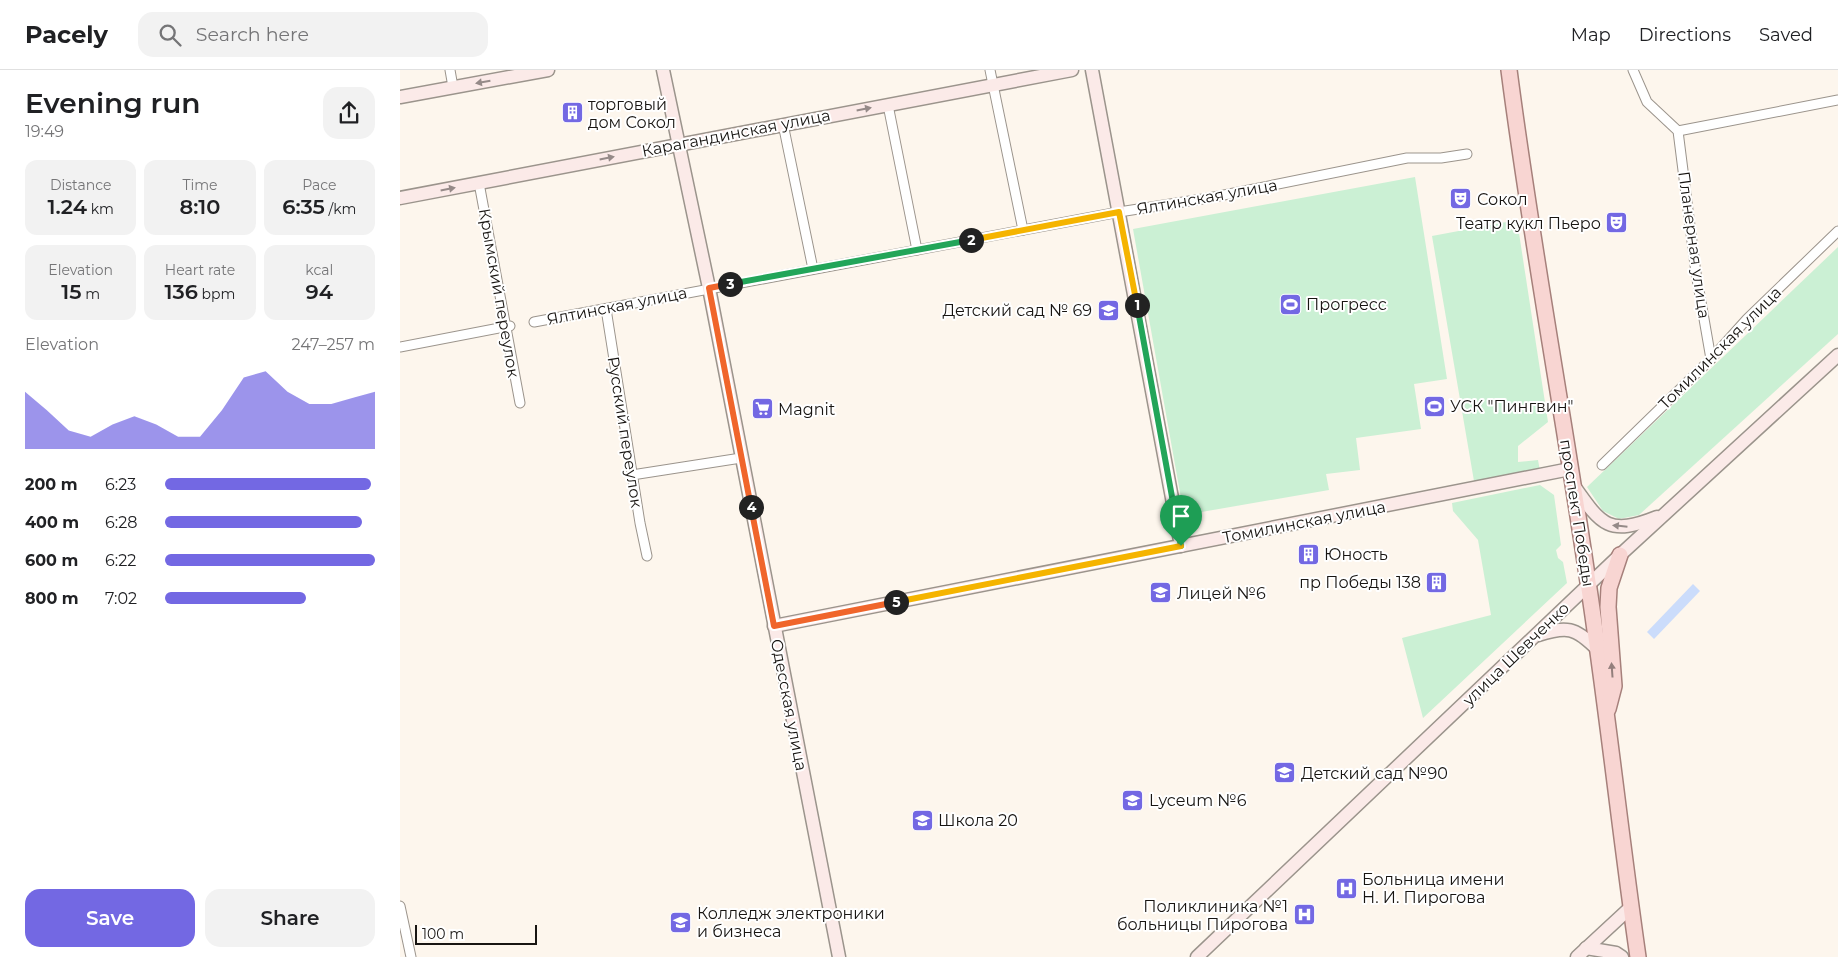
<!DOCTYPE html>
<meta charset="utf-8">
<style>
:root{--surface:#fff;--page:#f2f2f2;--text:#202124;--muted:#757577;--line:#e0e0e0;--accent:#7368e3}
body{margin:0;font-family:Montserrat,sans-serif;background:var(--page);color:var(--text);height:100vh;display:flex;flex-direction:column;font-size:19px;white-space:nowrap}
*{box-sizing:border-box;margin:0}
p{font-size:16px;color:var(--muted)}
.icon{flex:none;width:28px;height:28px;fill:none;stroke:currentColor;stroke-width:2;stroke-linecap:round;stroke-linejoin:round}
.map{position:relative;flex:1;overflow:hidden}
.panel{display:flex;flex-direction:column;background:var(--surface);width:400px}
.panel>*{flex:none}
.scale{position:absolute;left:15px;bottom:12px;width:122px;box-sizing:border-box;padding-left:5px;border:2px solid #181512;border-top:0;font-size:14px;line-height:18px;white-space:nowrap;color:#181512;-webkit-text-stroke:4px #fff;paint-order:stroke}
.pin{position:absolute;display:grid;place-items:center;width:42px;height:42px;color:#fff;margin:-51px -21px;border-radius:50% 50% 50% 0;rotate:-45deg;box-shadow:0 0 5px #0007}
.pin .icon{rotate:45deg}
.km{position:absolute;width:25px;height:25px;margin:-12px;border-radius:50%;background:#222;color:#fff;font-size:14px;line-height:25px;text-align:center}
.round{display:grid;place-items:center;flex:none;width:52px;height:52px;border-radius:15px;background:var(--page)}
.overview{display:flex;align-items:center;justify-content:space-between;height:85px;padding:0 25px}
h1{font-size:28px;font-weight:600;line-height:38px}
.figures{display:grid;grid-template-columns:repeat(3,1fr);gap:8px;height:85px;padding:5px 25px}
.figures div{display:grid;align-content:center;border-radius:12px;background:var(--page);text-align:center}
.figures b{font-size:21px;font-weight:600}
.figures small{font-size:14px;font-weight:400}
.figures p{font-size:14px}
.chart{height:140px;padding:10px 25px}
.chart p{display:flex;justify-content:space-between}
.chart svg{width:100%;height:90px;margin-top:5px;fill:var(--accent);opacity:.7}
.button{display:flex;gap:10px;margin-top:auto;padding:10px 25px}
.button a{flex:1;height:58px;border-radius:15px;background:var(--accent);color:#fff;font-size:20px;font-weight:600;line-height:58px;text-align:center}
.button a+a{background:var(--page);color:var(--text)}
ul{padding:0 25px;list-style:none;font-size:16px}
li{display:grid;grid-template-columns:80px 60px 1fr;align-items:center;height:38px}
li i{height:12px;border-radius:6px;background:var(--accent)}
header{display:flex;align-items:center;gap:30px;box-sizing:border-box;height:70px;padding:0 25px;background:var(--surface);border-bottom:1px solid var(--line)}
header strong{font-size:24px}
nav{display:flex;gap:28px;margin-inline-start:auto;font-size:18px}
.search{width:350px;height:45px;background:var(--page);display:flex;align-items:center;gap:12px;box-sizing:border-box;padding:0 18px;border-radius:15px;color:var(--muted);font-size:19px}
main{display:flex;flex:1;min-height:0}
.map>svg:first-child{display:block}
</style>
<header>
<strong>Pacely</strong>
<div class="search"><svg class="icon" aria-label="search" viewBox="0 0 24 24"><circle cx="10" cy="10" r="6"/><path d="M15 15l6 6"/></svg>Search here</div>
<nav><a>Map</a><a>Directions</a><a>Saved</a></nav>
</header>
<main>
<section class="panel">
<div class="overview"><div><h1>Evening run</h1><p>19:49</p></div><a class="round"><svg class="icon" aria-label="share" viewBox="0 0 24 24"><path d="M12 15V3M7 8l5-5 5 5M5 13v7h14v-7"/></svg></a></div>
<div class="figures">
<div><p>Distance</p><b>1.24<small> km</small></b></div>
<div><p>Time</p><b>8:10</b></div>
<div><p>Pace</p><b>6:35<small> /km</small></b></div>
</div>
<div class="figures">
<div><p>Elevation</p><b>15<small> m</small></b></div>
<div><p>Heart rate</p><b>136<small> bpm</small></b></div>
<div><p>kcal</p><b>94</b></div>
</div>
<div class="chart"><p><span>Elevation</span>247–257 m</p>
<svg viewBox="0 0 160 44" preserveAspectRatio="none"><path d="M0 44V16L10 25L20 35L30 38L40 32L50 28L60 32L70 38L80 38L90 25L100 9L110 6L120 16L130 22L140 22L150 19L160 16V44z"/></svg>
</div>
<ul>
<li><b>200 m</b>6:23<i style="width:98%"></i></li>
<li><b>400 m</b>6:28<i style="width:94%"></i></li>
<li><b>600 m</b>6:22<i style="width:100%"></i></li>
<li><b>800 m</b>7:02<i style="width:67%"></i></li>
</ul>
<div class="button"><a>Save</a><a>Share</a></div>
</section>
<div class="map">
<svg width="1438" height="887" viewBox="0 0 1438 887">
<rect width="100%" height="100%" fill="#fdf6ed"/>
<!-- green -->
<g fill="#cbf0d4">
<path d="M1015,107L1047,309L1014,314L1021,359L956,368L960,400L926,404L929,420L784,445L733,159Z"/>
<path d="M1117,150L1148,352L1118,376V392L1138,390L1140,401L1074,411L1032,166Z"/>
<path d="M1438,177V264L1239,445L1219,449L1203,441L1187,417Z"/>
<path d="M1140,415L1154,425L1161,475L1156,480L1158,488L1163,492L1167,513L1023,648L1002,568L1091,545L1078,470L1053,441L1052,433Z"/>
</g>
<!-- water -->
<path fill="#cbdcfb" d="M1293,514L1300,521L1254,569L1247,562Z"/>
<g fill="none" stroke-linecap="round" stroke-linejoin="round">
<defs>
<g id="street">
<path d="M50,0L53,17"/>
<path d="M590,0L623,160"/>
<path d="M1233,0L1247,32L1278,61L1296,203L1311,289"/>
<path d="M488,35L517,180"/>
<path d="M383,54L413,199"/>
<path d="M1278,61L1438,30"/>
<path d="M79,113L120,333"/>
<path d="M206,239L240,453L247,486"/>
<path d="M134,252L719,142L809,128L1007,88H1041L1067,84"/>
<path d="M0,277L110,256"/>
<path d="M1202,395L1311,289L1347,249L1438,161"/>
<path d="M232,405L341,388"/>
<path d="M0,836L11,887"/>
</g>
<g id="secondary">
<path d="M263,0L309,218L439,887"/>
<path d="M692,0L781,476"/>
<path d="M0,27L148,0"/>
<path d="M0,128L672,0"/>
<path d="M1174,416C1202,456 1209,466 1257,447"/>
<path d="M374,556L1170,399"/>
<path d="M1138,565C1167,556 1175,557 1197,579"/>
<path d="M1186,878L1216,883L1222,887"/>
<path d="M797,887L1220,485L1438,285"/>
<path d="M1177,887L1231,837"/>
</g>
<g id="primary">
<path d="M1109,0C1131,171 1163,341 1188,512C1207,637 1220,762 1238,887"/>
<path d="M1208,639L1214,616L1208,537L1209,518L1220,485"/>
</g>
</defs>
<!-- street casing -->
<use href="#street" stroke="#9b948c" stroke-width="11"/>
<!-- secondary casing -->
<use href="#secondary" stroke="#9b948c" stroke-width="15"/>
<!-- primary casing -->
<use href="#primary" stroke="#a6807b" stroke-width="18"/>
<!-- street -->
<use href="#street" stroke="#fff" stroke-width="9"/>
<!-- secondary -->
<use href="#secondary" stroke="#fbeae8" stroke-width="12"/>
<!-- primary -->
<use href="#primary" stroke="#f8d5d2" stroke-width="15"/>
</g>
<!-- one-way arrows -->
<defs><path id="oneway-solid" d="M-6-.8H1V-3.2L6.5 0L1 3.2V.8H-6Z" transform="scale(1.25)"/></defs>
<g fill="#958a88">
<use href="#oneway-solid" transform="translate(83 12) rotate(170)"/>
<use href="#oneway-solid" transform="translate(464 39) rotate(-11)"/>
<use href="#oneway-solid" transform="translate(207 88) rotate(-11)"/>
<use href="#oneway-solid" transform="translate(48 119) rotate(-11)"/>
<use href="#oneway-solid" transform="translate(1220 456) rotate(-174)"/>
</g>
<use fill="#937f7c" href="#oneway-solid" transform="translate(1212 600) rotate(-94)"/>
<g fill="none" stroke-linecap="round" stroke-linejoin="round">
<defs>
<path id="split-1" d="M737,235L781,476"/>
<path id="split-2" d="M571,170L719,142L737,235"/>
<path id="split-3" d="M330,214L571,170"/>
<path id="split-4" d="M330,214L309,218L351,437"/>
<path id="split-5" d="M351,437L374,556L496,532"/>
<path id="split-6" d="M496,532L781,476"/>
</defs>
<!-- split-1 casing -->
<use href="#split-1" stroke="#fff" stroke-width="10"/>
<!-- split-2 casing -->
<use href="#split-2" stroke="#fff" stroke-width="10"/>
<!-- split-3 casing -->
<use href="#split-3" stroke="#fff" stroke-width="10"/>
<!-- split-4 casing -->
<use href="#split-4" stroke="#fff" stroke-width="10"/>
<!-- split-5 casing -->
<use href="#split-5" stroke="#fff" stroke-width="10"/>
<!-- split-6 casing -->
<use href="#split-6" stroke="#fff" stroke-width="10"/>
<!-- split-1 -->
<use href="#split-1" stroke="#22a559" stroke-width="6"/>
<!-- split-2 -->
<use href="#split-2" stroke="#f5b400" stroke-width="6"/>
<!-- split-3 -->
<use href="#split-3" stroke="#22a559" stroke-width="6"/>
<!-- split-4 -->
<use href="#split-4" stroke="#f0652b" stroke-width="6"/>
<!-- split-5 -->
<use href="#split-5" stroke="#f0652b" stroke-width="6"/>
<!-- split-6 -->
<use href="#split-6" stroke="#f5b400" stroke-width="6"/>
</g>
<!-- icons -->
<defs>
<symbol id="building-square" viewBox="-11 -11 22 22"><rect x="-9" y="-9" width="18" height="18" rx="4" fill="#7368e3" stroke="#fff"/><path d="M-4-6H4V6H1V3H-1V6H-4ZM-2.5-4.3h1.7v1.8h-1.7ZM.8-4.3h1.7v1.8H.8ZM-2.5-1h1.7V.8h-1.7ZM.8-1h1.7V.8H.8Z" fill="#fff"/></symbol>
<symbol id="theatre-square" viewBox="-11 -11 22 22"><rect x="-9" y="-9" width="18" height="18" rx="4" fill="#7368e3" stroke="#fff"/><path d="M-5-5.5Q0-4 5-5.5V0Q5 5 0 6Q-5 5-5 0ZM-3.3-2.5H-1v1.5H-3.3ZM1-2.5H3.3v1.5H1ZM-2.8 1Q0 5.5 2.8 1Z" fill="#fff"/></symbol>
<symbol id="stadium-square" viewBox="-11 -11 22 22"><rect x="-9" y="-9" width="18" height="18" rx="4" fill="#7368e3" stroke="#fff"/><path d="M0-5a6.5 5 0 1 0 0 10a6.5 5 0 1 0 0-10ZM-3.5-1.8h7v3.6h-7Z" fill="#fff"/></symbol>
<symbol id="school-square" viewBox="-11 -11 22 22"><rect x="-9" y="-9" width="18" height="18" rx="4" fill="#7368e3" stroke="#fff"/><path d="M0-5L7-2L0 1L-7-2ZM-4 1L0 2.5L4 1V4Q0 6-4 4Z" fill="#fff"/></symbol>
<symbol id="supermarket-square" viewBox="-11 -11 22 22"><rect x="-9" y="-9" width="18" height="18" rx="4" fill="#7368e3" stroke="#fff"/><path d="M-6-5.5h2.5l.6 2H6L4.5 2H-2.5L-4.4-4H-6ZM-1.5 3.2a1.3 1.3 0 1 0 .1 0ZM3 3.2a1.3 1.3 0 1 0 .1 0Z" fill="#fff"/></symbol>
<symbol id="hospital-square" viewBox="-11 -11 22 22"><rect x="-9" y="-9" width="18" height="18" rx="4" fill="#7368e3" stroke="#fff"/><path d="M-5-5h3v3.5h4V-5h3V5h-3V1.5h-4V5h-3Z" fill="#fff"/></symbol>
<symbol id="university-square" viewBox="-11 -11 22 22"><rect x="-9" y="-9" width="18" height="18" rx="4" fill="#7368e3" stroke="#fff"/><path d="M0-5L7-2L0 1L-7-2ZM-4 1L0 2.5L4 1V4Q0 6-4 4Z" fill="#fff"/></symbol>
</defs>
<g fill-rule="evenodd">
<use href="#building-square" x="160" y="30" width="25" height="25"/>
<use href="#theatre-square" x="1048" y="116" width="25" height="25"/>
<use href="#theatre-square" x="1204" y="140" width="25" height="25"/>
<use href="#stadium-square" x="878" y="222" width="25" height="25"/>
<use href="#school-square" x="696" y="228" width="25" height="25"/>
<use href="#stadium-square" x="1022" y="324" width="25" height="25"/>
<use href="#supermarket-square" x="350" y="326" width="25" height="25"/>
<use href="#building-square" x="896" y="472" width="25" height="25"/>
<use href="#building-square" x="1024" y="500" width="25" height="25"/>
<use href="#school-square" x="748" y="510" width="25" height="25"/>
<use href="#school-square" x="872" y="690" width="25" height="25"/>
<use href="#school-square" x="720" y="718" width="25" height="25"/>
<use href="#school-square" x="510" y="738" width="25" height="25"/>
<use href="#hospital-square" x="934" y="806" width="25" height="25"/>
<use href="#hospital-square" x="892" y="832" width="25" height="25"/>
<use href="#university-square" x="268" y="840" width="25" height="25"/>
</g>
<g text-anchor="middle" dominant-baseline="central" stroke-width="4" stroke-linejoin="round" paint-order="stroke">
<!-- poi labels -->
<g font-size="16" fill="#181512" stroke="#fff" text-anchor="start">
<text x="188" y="34">торговый<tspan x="188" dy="18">дом Сокол</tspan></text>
<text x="1077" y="129">Сокол</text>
<text x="1201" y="153" text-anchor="end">Театр кукл Пьеро</text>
<text x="906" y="234">Прогресс</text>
<text x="692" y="240" text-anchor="end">Детский сад № 69</text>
<text x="1050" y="336">УСК "Пингвин"</text>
<text x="378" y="339">Magnit</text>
<text x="924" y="484">Юность</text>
<text x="1021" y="512" text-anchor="end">пр Победы 138</text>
<text x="777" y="523">Лицей №6</text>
<text x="901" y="703">Детский сад №90</text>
<text x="749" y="730">Lyceum №6</text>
<text x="538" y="750">Школа 20</text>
<text x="962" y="809">Больница имени<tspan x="962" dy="18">Н. И. Пирогова</tspan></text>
<text x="888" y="836" text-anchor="end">Поликлиника №1<tspan x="888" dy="18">больницы Пирогова</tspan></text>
<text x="297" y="843">Колледж электроники<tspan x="297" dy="18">и бизнеса</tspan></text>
</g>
<!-- street labels -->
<g font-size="16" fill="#181512" stroke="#fff">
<text transform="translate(336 63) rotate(-11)">Карагандинская улица</text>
<text transform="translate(807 127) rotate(-10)">Ялтинская улица</text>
<text transform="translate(1294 175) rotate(82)">Планерная улица</text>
<text transform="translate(99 223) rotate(80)">Крымский переулок</text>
<text transform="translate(217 236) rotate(-11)">Ялтинская улица</text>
<text transform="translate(1320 278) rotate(-45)">Томилинская улица</text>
<text transform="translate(225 362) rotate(81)">Русский переулок</text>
<text transform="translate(1177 443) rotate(81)">проспект Победы</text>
<text transform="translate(904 452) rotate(-11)">Томилинская улица</text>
<text transform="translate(1116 584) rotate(-44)">улица Шевченко</text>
<text transform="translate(389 635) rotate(79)">Одесская улица</text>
</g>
</g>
</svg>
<div class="scale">100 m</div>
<div class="pin" style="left:781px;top:476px;background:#1e9e55"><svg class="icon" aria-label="arrive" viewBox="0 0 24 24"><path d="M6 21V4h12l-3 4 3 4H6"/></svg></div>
<b class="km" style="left:737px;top:235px">1</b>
<b class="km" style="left:571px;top:170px">2</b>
<b class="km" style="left:330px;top:214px">3</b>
<b class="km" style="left:351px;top:437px">4</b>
<b class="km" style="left:496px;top:532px">5</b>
</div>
</main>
